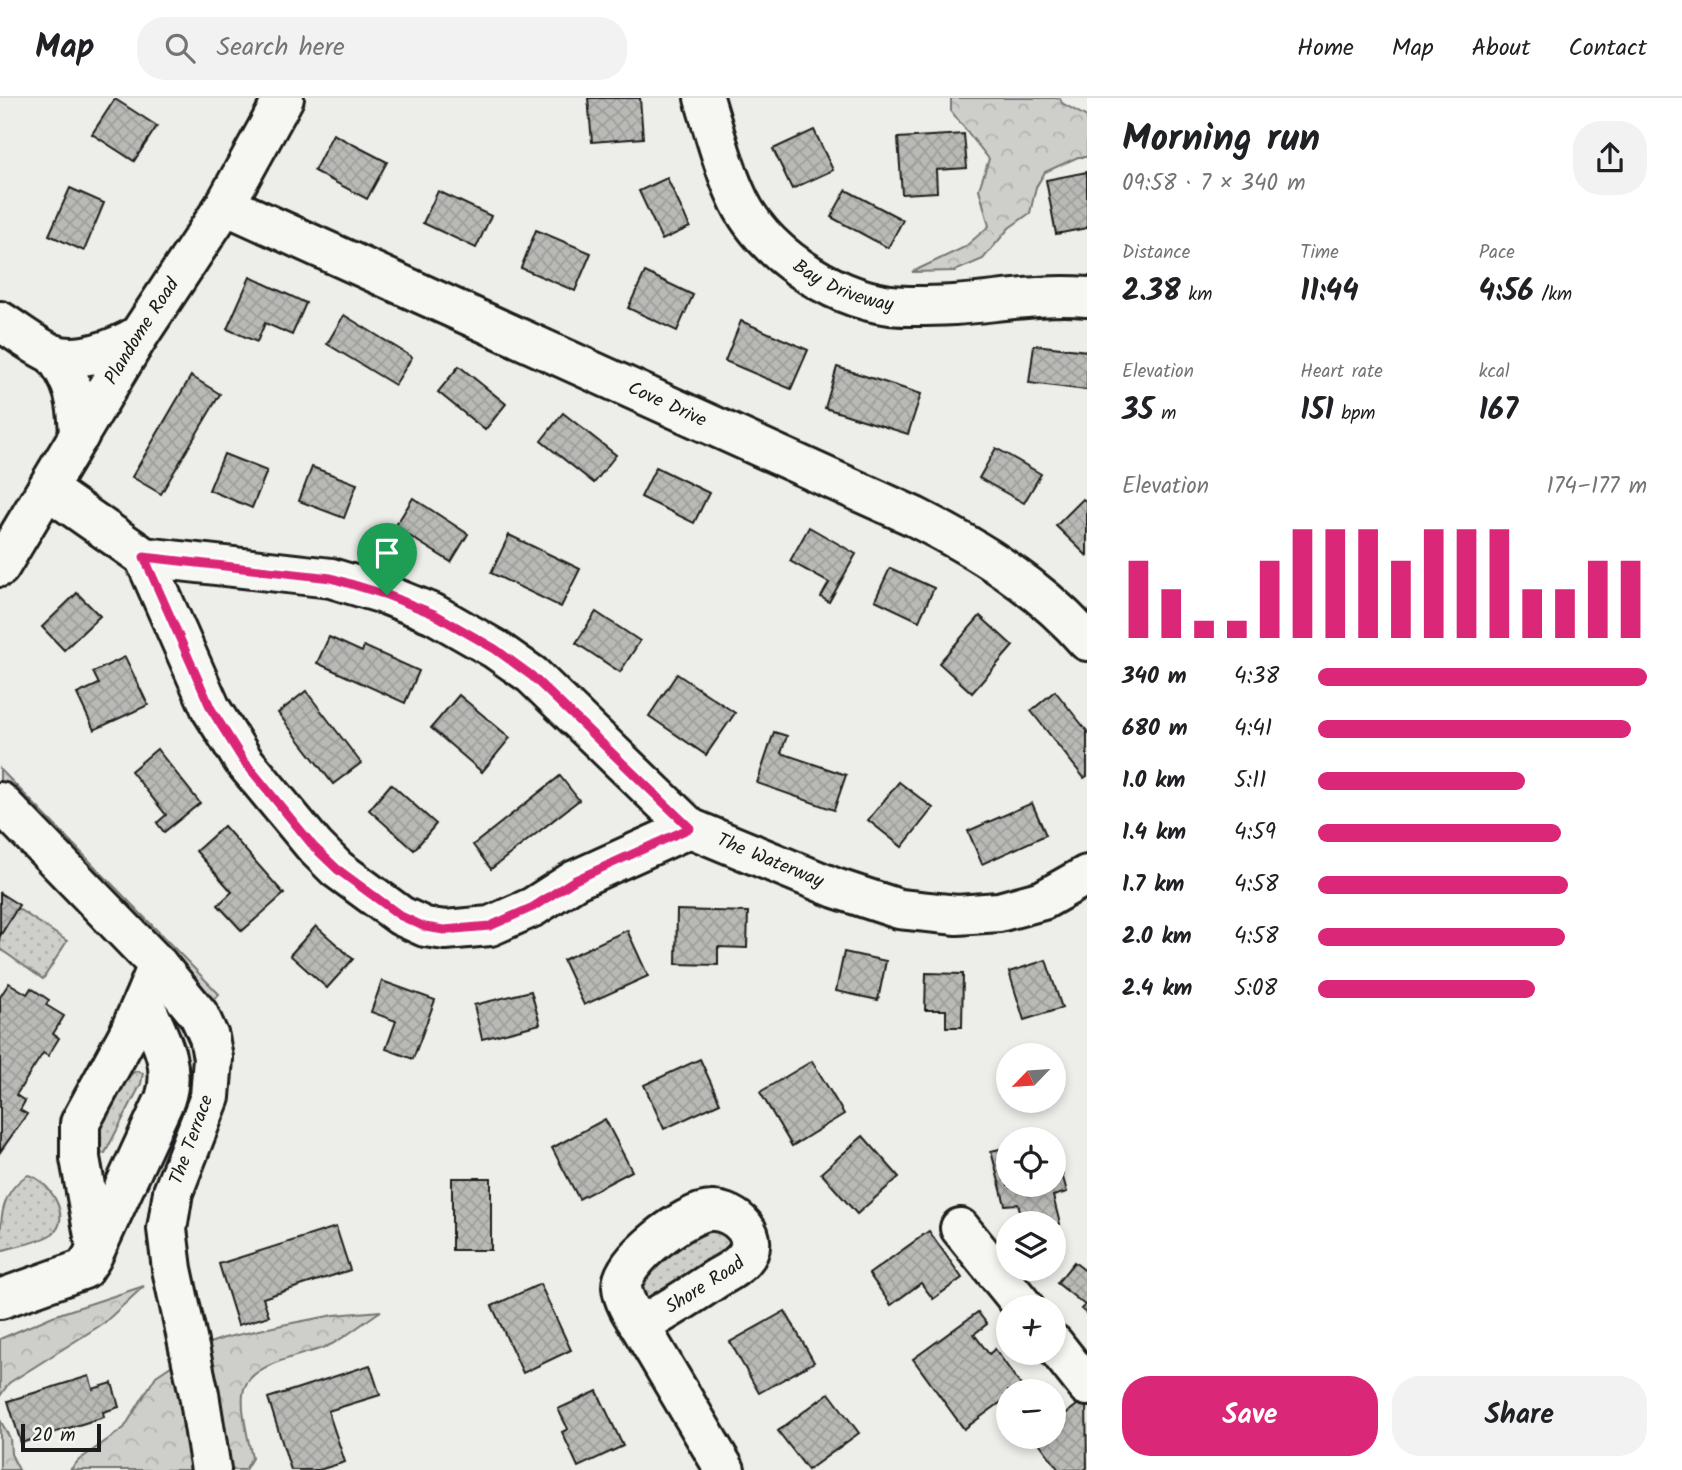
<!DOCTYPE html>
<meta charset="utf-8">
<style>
:root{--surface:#fff;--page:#f2f2f2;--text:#202124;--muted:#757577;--line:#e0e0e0;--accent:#db2777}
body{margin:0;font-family:Kalam,sans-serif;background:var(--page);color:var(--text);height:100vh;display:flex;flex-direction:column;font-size:26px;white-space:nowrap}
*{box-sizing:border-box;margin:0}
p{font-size:23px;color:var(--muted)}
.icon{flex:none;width:38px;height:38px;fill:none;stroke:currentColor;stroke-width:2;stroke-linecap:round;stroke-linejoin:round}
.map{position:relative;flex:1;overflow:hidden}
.sheet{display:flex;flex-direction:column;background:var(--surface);width:595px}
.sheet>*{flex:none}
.needle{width:46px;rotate:245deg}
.fabs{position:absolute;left:996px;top:945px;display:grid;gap:14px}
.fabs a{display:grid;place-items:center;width:70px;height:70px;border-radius:50%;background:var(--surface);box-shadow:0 4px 10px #0003;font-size:35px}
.scale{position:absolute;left:21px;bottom:18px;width:80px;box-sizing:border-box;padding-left:7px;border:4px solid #1c1c1c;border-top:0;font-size:19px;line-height:24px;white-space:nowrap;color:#1c1c1c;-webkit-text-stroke:5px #f6f6f2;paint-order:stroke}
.pin{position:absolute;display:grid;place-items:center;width:60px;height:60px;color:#fff;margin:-72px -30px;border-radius:50% 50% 50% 0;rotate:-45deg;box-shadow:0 0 7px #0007}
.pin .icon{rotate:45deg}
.round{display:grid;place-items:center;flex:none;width:74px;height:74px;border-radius:28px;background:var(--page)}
.head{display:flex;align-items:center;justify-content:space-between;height:119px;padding:0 35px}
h1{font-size:38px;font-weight:800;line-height:52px}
.figures{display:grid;grid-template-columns:repeat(3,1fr);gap:10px;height:119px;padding:7px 35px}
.figures div{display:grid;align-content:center}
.figures b{font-size:30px;font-weight:800}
.figures small{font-size:19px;font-weight:400}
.figures p{font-size:19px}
.chart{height:196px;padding:14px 35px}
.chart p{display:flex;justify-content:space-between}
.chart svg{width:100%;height:126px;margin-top:7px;stroke:var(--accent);stroke-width:6}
.primary-button{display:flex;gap:14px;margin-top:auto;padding:14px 35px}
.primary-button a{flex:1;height:80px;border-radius:28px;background:var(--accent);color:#fff;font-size:28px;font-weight:800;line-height:80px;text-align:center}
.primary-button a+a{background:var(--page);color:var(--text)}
ul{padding:0 35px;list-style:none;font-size:23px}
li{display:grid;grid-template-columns:112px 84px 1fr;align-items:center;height:52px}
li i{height:18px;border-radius:9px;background:var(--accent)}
header{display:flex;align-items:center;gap:42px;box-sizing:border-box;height:98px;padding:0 35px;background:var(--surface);border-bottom:2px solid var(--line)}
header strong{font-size:33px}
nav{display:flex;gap:38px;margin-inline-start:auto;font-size:24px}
.search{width:490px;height:63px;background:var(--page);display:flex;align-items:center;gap:18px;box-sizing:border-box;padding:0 24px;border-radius:28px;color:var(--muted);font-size:26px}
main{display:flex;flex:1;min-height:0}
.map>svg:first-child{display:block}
</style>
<header>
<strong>Map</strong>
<div class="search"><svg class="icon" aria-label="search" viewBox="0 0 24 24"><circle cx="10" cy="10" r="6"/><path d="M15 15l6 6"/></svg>Search here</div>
<nav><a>Home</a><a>Map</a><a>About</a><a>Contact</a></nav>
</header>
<main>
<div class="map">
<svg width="1087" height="1372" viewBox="0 0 1087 1372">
<defs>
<pattern id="grass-dots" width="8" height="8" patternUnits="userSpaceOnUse" patternTransform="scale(1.75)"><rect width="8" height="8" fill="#cececb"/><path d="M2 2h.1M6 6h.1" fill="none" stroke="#b0b0ae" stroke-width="1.8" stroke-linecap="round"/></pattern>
<pattern id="forest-crowns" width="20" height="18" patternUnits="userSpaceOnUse" patternTransform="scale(1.75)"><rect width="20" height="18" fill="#cececb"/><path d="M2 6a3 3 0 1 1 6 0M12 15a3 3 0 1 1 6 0" fill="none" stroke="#b0b0ae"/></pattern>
<pattern id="building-cross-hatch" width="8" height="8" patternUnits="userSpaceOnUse" patternTransform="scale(1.75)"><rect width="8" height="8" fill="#b9b9b6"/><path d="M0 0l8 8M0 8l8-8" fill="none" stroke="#9e9e9c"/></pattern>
</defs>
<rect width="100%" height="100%" fill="#edede9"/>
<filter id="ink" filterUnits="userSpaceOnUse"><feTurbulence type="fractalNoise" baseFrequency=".0143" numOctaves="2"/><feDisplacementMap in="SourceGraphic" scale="14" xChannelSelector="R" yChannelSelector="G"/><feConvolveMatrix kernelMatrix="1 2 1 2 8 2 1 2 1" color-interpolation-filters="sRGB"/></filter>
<g filter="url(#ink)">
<!-- grass -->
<g fill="url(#grass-dots)" stroke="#757574" stroke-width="2">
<path d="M0,671L219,896L199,917L0,704Z"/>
<path d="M17,810L67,843L43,881L0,851V838Z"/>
<path d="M136,973L143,975L141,986L105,1055L97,1056L90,1043L130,977Z"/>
<path d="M28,1077C48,1081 74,1120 52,1136C38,1145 16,1148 0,1153C0,1124 0,1093 28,1077Z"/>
<path d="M690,1120L748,1135L640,1228L623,1181Z"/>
</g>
<!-- forest -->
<g fill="url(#forest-crowns)" stroke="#757574" stroke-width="2">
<path d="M951,0H1060L1062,5L1087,19V59H1078L1045,74L1036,89L1030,115L1009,130L983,161L955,173L912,174L965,149L989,128L979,91L989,61L951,13Z"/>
<path d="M144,1188L104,1225L9,1285L0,1298V1241L53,1218Z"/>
<path d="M381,1213C365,1223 349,1237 332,1246C309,1258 253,1262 244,1291C239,1307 249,1344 252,1360L245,1372H70L79,1362L124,1330L156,1278L201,1248L224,1240L282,1227L334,1217Z"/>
<path d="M0,1322L10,1340L11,1356L19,1372H0Z"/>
</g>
<!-- building -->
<g fill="url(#building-cross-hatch)" stroke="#1c1c1c" stroke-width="2">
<path d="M588,0H640L643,40L592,44Z"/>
<path d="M115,1L157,28L134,63L92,36Z"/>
<path d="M814,32L833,72L792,91L773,51Z"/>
<path d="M333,36L387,64L367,101L314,73Z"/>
<path d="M964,36L967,70L936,72L937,94L902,96L898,40Z"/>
<path d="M1087,74V130L1056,136L1046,82Z"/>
<path d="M667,80L690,129L662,142L639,93Z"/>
<path d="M70,90L104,105L84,153L49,137Z"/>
<path d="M846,92L903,122L888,150L831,119Z"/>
<path d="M438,93L491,118L476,150L423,125Z"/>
<path d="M536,132L591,155L575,193L521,170Z"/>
<path d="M645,174L693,197L677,233L628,210Z"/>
<path d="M250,179L306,205L292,237L265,225L257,244L227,231Z"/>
<path d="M344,217L412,259L395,287L327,246Z"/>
<path d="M741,223L808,252L791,291L725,263Z"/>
<path d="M1034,247L1087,253V292L1029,285Z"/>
<path d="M459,268L506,306L485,332L438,294Z"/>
<path d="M837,269L921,296L908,336L825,310Z"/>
<path d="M191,278L220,296L161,396L132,379Z"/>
<path d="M563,315L616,357L594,385L541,343Z"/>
<path d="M996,350L1041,376L1024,405L979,380Z"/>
<path d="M224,356L267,373L252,410L209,392Z"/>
<path d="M312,369L357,386L344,420L299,403Z"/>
<path d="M656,369L709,395L694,425L641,399Z"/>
<path d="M413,400L468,436L451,464L395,429Z"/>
<path d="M1083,401L1087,404V458L1056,428Z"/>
<path d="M809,429L856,456L829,504L821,499L829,485L790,463Z"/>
<path d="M509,437L580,471L561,509L491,475Z"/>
<path d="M890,470L934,490L919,523L875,502Z"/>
<path d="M77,495L100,518L64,552L42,529Z"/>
<path d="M596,514L640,543L620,574L576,545Z"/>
<path d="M980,518L1013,548L972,595L939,565Z"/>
<path d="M329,539L362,554L364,548L419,573L405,605L317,565Z"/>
<path d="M125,559L148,607L94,632L77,596L99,586L93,574Z"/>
<path d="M677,576L735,615L706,657L649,618Z"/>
<path d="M306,593L361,665L333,686L278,615Z"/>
<path d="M1055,593L1087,633V678L1084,680L1031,613Z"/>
<path d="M459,597L510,640L482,674L431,630Z"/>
<path d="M774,634L787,638L781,655L846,677L834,712L757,685Z"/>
<path d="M157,651L200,705L164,734L157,725L166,717L131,673Z"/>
<path d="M560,678L579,702L491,771L473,747Z"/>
<path d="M899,684L933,710L902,749L868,722Z"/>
<path d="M391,686L436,726L414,752L369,712Z"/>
<path d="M1032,705L1046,737L982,766L968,733Z"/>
<path d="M224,728L284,796L242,833L218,807L232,794L196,753Z"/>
<path d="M0,795L19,807L0,838Z"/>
<path d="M677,812L748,814L747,850L718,849V867L676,866Z"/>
<path d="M316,828L353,861L327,890L290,857Z"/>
<path d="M627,832L648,878L584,907L563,862Z"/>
<path d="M844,854L886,863L878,902L836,893Z"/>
<path d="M1046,862L1062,910L1024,922L1009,874Z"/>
<path d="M926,875L963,876L962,929H946V912H925Z"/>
<path d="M382,883L435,902L413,961L386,951L396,923L371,914Z"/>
<path d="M9,885L27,896L31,890L49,902L46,907L64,918L53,936L59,940L48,958L43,955L16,997L25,1003L20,1012L27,1016L0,1054V899Z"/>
<path d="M531,893L540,926L482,941L474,907Z"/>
<path d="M700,961L720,1005L664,1031L644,987Z"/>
<path d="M812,963L844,1016L792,1048L760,994Z"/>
<path d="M605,1021L632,1073L579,1101L552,1050Z"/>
<path d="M863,1038L899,1079L857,1116L821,1075Z"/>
<path d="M1008,1049V1087H1054V1055L1056,1054L1067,1094L1053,1098L1060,1126L1054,1128V1125H1023L1018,1106L1005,1107L991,1053Z"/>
<rect x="452" y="1080" width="39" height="72"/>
<path d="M336,1129L350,1172L263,1200L269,1218L238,1227L219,1166Z"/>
<path d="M929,1133L962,1180L933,1201L921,1185L891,1207L869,1176Z"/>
<path d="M1074,1164L1087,1174V1216L1081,1211L1085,1207L1057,1185Z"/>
<path d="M540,1186L571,1252L523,1275L492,1208Z"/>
<path d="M785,1213L814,1264L759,1295L730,1244Z"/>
<path d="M978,1214L987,1226L974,1236L989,1256L995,1251L1022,1289L1016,1293H1008V1299L964,1331L913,1261Z"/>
<path d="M370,1267L380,1297L328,1313L345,1364L319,1372H291L268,1300Z"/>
<path d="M89,1278L93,1291L112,1285L119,1309L103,1314L104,1319L21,1345L8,1303Z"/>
<path d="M597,1293L623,1348L578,1369L562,1334L568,1331L558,1311Z"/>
<path d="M829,1295L859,1335L808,1372L778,1333Z"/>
<path d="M1086,1300L1087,1370L1084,1372H1059L1035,1339H1054V1325Z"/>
</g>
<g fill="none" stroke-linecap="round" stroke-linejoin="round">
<defs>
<g id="minor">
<path id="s1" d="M704,0C714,32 722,66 736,96C760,153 830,199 890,207C910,209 934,208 954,207C998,204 1043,195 1087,199"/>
<path id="s2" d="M225,107L915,419C978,451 1040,489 1087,543"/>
<path d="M0,223C16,233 33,247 51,255C77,266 116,251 139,237"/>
<path d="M53,256C74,283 78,304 79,338"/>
<path id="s3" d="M47,391L144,459L331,480L387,497L434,516L495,551L532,577L690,730L835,790L899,811L957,817L999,814L1043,802L1087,777"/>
<path d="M144,459L211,611L243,662L315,749L337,771L401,818L425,829L445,832L490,828L533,809L575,782L690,730"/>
<path d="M0,704L158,867L199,917L209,939L213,960L210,999L173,1094L167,1131L172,1171L199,1296L211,1372"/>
<path d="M960,1130L1024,1209"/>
<path d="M96,1149L80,1060V1025L129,935L143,903"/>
<path d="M0,1201L84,1171L92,1159L165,1001C177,965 157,935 143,903L158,867"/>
<path id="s4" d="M640,1228C666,1213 692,1197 717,1180C726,1175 736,1170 743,1162C764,1139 735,1112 711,1113C687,1113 621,1163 622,1189C623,1203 633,1217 640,1228L725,1372"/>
<path d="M1054,1246L1087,1288"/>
</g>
<g id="major">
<path id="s5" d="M0,469L139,237L225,107L284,0"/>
</g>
</defs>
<!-- minor casing -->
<use href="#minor" stroke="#1c1c1c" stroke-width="44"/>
<!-- major casing -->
<use href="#major" stroke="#1c1c1c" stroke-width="44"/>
<!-- minor -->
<use href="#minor" stroke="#f6f6f2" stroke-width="38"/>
<!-- major -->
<use href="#major" stroke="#f6f6f2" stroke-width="38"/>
</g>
</g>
<g fill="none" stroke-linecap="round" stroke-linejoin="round" filter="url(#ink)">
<defs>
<path id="route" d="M144,459L331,480L387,497L434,516L495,551L532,578L690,730L575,782L533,809L490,828L444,832L425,829L401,818L337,771L314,749L243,662L211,611Z"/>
</defs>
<!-- route casing -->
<use href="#route" stroke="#fff" stroke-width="14"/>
<!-- route -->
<use href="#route" stroke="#db2777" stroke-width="9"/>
</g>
<g text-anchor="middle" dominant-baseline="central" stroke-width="5" stroke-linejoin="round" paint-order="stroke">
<!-- street labels -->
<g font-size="19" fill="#1c1c1c" stroke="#f6f6f2">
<text stroke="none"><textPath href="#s1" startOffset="248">Bay Driveway</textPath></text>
<text stroke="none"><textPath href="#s5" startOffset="275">Plandome Road</textPath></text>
<text stroke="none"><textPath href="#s2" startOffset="485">Cove Drive</textPath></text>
<text stroke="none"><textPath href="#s3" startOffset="838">The Waterway</textPath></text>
<text transform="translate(192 1042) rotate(-70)">The Terrace</text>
<text stroke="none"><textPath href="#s4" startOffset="77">Shore Road</textPath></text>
</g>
</g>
</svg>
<div class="fabs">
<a><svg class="needle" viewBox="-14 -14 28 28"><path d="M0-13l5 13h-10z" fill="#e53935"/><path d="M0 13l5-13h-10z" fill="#757577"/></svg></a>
<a><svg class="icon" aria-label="locate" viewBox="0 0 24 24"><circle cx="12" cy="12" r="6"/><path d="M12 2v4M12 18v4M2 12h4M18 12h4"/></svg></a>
<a><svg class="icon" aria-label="layers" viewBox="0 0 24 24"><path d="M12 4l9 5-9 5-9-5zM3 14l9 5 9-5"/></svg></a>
<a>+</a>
<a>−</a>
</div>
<div class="scale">20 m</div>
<div class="pin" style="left:387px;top:497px;background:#1e9e55"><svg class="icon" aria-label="arrive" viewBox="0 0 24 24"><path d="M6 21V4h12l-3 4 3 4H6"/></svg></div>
</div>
<section class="sheet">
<div class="head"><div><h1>Morning run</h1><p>09:58 · 7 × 340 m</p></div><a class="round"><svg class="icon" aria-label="share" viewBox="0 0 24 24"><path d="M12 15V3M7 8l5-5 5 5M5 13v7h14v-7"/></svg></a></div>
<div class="figures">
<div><p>Distance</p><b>2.38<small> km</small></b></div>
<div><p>Time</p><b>11:44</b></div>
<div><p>Pace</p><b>4:56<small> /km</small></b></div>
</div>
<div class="figures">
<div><p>Elevation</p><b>35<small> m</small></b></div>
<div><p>Heart rate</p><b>151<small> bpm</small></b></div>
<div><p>kcal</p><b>167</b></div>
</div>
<div class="chart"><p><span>Elevation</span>174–177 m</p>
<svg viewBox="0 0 160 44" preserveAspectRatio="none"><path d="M5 44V17M15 44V27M25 44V38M35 44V38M45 44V17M55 44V6M65 44V6M75 44V6M85 44V17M95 44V6M105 44V6M115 44V6M125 44V27M135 44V27M145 44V17M155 44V17"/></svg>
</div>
<ul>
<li><b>340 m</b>4:38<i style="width:100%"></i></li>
<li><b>680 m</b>4:41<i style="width:95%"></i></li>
<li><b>1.0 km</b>5:11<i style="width:63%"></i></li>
<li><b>1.4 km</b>4:59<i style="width:74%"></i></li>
<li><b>1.7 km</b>4:58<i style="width:76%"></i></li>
<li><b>2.0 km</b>4:58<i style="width:75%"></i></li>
<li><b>2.4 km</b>5:08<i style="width:66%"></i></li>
</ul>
<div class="primary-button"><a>Save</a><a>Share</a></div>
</section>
</main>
